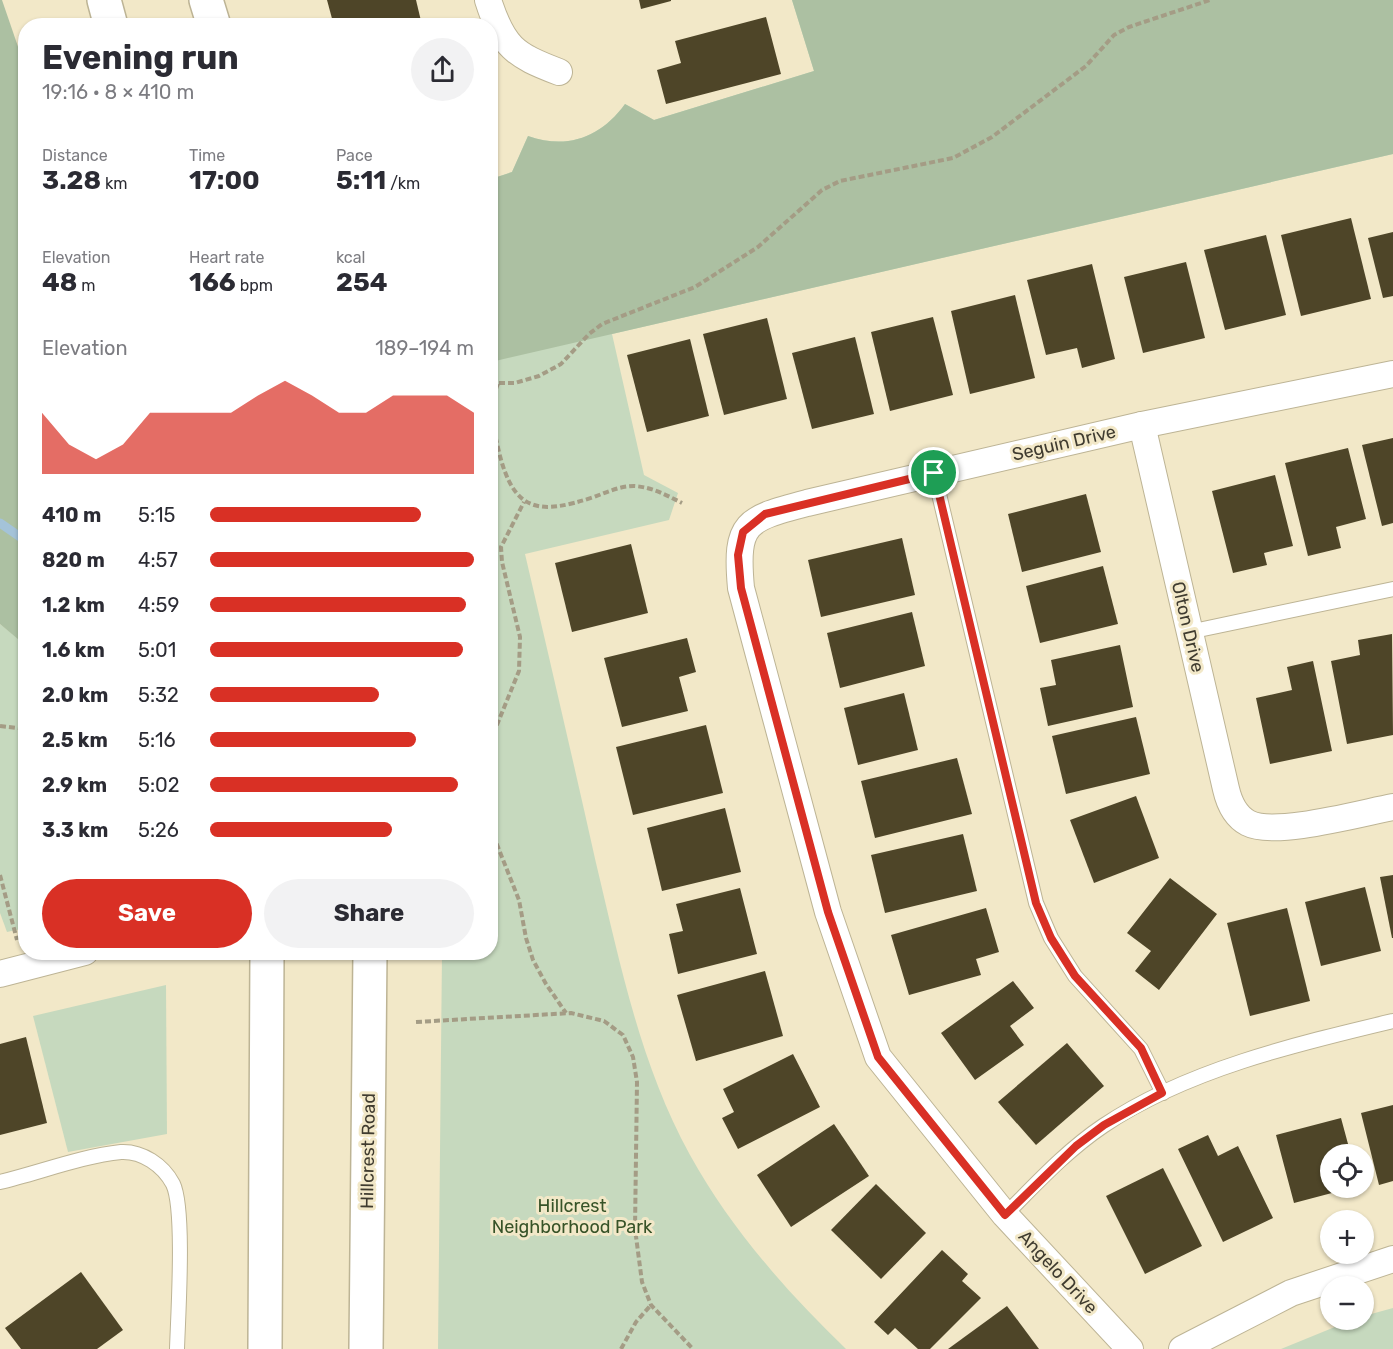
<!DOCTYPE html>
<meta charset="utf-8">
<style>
:root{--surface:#fff;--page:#f2f2f3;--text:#2b2b33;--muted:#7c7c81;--accent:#d93025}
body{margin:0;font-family:Rubik,sans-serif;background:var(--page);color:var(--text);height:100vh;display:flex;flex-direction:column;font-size:22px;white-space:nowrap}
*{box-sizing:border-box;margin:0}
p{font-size:20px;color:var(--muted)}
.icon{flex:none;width:33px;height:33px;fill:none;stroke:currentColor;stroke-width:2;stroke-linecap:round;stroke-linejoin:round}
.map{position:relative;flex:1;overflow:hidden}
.drawer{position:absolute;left:18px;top:18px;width:480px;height:942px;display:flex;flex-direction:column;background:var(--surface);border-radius:24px;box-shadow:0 2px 4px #0004}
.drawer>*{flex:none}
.buttons{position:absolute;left:1320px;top:1144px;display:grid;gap:12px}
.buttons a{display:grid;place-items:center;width:54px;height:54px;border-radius:50%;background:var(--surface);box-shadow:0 2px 4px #0004;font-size:30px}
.pin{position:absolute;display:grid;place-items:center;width:51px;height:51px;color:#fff;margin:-26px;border:3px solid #fff;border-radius:50%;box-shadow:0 2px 6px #0007}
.round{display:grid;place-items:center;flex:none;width:63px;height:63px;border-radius:32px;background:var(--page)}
.overview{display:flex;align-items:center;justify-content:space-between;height:102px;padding:0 24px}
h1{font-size:33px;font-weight:700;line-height:45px}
.stats{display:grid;grid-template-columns:repeat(3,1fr);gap:9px;height:102px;padding:6px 24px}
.stats div{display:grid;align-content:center}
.stats b{font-size:26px;font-weight:700}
.stats small{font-size:16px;font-weight:400}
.stats p{font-size:16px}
.chart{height:168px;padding:12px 24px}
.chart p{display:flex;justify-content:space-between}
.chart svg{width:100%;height:108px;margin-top:6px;fill:var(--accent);opacity:.7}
.button{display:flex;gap:12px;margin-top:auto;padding:12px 24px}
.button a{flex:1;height:69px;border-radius:36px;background:var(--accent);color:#fff;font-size:24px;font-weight:700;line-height:69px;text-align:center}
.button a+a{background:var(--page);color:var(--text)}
ul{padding:0 24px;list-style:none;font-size:20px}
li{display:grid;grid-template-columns:96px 72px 1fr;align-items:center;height:45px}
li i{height:15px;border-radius:8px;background:var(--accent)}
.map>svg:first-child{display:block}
</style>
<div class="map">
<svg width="1393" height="1349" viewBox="0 0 1393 1349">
<rect width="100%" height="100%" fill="#f2e8c8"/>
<!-- green -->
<g fill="#c6d9be">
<path d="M792,0H1393V154L612,334L644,475L678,493L669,520L525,554C549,657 573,760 596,863C620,963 640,1064 690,1155C731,1229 786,1291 846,1349H438L442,953L490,952L491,179L512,172L528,136C568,150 601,137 625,104L654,120L814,71Z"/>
<path d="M0,624L26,645L25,928L7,932L0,913Z"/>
<path d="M166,985L167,1134L68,1152L33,1016Z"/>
<path d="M1393,1308V1349H1281L1352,1320H1364V1316Z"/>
</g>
<!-- forest -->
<g fill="#acc0a2">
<path d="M0,0H2L26,70L25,645L0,624Z"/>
<path d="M792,0H1393V154L491,362V179L512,172L528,136C568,150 601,137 625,104L654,120L814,71Z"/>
</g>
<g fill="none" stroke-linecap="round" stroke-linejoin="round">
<!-- stream -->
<path stroke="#a4c3d9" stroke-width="9" d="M0,523L26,541"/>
</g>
<!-- building -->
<g fill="#4e4528">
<path d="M327,0H416L421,21L405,26H334Z"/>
<path d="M639,0H671V1L641,9Z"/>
<path d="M766,17L781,74L666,104L657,70L681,63L675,41Z"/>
<path d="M1351,218L1371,299L1301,316L1281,235Z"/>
<path d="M1393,232V296L1383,298L1368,238Z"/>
<path d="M1266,235L1286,315L1225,330L1204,250Z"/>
<path d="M1186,262L1205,338L1143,353L1124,277Z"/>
<path d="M1092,264L1115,359L1082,368L1077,348L1046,355L1027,280Z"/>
<path d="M1015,295L1035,378L970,394L951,311Z"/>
<path d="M933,317L953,395L890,411L871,332Z"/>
<path d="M767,318L787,399L724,415L703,334Z"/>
<path d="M855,337L874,414L812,429L792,353Z"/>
<path d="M690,339L709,416L647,432L627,355Z"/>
<path d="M1393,438V523L1382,526L1362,445Z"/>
<path d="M1348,448L1366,519L1336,527L1341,548L1308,556L1285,463Z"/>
<path d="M1275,475L1293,546L1264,553L1267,565L1233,573L1212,491Z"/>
<path d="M1086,494L1101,552L1022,572L1008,514Z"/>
<path d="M902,538L915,595L821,617L808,560Z"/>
<path d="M631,544L648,613L572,632L555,563Z"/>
<path d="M1103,566L1118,624L1040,643L1026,586Z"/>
<path d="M912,612L925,666L840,688L827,633Z"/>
<path d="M1392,634L1393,735L1347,744L1331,661L1360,655L1358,640Z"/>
<path d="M687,638L696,672L679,677L688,711L622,727L604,658Z"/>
<path d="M1120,645L1133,707L1048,726L1040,688L1056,685L1051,660Z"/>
<path d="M1313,661L1332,751L1270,764L1256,698L1292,690L1287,667Z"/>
<path d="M904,693L918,750L858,765L844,708Z"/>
<path d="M1136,717L1150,774L1066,794L1052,736Z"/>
<path d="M706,725L723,793L633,815L616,747Z"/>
<path d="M957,758L972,814L875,838L861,781Z"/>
<path d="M1136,796L1159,858L1094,883L1070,820Z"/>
<path d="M725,808L741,872L662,891L647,828Z"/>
<path d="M963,834L977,891L885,913L871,855Z"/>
<path d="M1393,875V938H1392L1380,877Z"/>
<path d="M1170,878L1217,914L1159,990L1135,971L1151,951L1127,933Z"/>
<path d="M1365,887L1381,951L1321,966L1305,902Z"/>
<path d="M740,888L757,954L678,974L669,934L683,931L676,904Z"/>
<path d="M986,908L999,952L976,959L981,975L909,995L891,935Z"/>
<path d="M1287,908L1310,1001L1250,1016L1227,923Z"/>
<path d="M765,971L783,1036L696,1061L677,995Z"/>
<path d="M1013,981L1034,1008L1010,1026L1024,1045L975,1080L941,1033Z"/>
<path d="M26,1037L47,1123L0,1135V1044Z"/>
<path d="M1067,1043L1104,1086L1036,1145L998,1102Z"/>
<path d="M793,1054L820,1107L738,1149L722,1118L734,1112L723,1089Z"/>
<path d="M1393,1105V1181L1379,1185L1361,1113Z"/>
<path d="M1341,1118L1351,1155H1330V1188L1347,1189L1294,1203L1276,1135Z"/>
<path d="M834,1124L869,1176L791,1227L757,1175Z"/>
<path d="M1208,1135L1218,1156L1238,1146L1273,1218L1223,1242L1178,1149Z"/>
<path d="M1163,1168L1202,1246L1145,1274L1106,1196Z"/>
<path d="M876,1184L926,1233L881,1279L831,1230Z"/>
<path d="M942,1250L968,1274L962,1281L981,1298L930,1349H918L895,1328L888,1335L874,1322Z"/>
<path d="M81,1272L123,1330L97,1349H21L5,1328Z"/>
<path d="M1007,1306L1039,1349H948Z"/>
</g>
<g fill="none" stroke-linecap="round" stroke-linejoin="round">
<defs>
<g id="service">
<path d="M934,473L1036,903L1051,938L1075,976L1141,1049L1163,1093"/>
<path d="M1189,632L1393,589"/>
<path d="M0,1182C38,1173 82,1156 121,1152C142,1151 163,1165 173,1184C185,1209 178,1316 177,1349"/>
<path d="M1005,1215C1036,1184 1066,1151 1103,1126C1186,1070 1296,1044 1393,1021"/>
</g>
<g id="minor">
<path d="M488,0C503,47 514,55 559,72"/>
<path d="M1142,425L1226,789C1229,802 1235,816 1248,823C1275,837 1361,813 1393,807"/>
<path d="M0,974L85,952"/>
<path d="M1130,1349L1005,1215L878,1057L828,912L741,588C735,522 746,519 807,503L1142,425L1393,374"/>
<path d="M1182,1349L1291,1293L1393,1259"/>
</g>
<g id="secondary">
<path d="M104,0L111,26"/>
<path d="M206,0L214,26"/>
<path d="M265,1349L267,952"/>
<path d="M366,1349L370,952"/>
</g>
</defs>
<!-- service casing -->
<use href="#service" stroke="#bdb495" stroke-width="16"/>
<!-- minor casing -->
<use href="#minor" stroke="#bdb495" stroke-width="28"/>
<!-- secondary casing -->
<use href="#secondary" stroke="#bdb495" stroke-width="36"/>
<!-- path -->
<g stroke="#a49c85" stroke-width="4" stroke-dasharray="6 3" stroke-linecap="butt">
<path d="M490,383H515L539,376L561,364L589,334L602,324L695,287L758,247L822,190L840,181L953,158L992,137L1086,66L1114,35L1129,27L1210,0"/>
<path d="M498,384C488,405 494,430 499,452C514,513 539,515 594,497C607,492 620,486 634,486C652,487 666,495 682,503"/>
<path d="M0,726L26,729"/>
<path d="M490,742L519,671L520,637L502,562L501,547L524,502"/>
<path d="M490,827L519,900L526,938L533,960L546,984L566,1013"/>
<path d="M0,875L17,940"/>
<path d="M416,1022L571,1013L604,1021L623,1035L633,1057L637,1082L635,1229L642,1282L651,1305L693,1349"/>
<path d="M621,1349L636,1322L651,1305"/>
</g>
<!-- service -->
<use href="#service" stroke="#fff" stroke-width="14"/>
<!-- minor -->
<use href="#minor" stroke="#fff" stroke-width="26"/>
<!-- secondary -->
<use href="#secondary" stroke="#fff" stroke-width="33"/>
</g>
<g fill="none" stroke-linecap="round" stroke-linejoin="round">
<defs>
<path id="route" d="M934,473L1036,903L1051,938L1075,976L1141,1048L1162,1093L1104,1125L1076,1146L1005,1215L878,1057L828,912L741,588L738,555L743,532L765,514Z"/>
</defs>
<!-- route casing -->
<use href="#route" stroke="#fff" stroke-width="12"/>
<!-- route -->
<use href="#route" stroke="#d93025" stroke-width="8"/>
</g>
<g text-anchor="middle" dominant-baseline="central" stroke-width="6" stroke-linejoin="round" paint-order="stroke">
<!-- street labels -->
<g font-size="18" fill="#3f3b2f" stroke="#f2e8c8">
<text transform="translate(1064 443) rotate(-13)">Seguin Drive</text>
<text transform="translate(1188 627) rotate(77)">Olton Drive</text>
<text transform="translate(368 1151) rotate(-89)">Hillcrest Road</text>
<text transform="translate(1058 1272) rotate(47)">Angelo Drive</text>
</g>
<!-- park labels -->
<g font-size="18" fill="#375328" stroke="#f2e8c8">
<text x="572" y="1206">Hillcrest<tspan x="572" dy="21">Neighborhood Park</tspan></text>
</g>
</g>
</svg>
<div class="buttons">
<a><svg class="icon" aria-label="locate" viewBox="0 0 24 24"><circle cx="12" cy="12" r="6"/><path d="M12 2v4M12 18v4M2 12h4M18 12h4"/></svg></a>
<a>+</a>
<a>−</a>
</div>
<div class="pin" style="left:934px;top:473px;background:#1e9e55"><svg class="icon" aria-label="arrive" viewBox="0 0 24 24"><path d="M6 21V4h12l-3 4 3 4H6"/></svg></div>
<section class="drawer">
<div class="overview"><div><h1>Evening run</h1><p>19:16 · 8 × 410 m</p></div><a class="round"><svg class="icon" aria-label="share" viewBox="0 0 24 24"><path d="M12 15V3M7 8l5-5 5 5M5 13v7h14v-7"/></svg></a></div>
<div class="stats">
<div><p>Distance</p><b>3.28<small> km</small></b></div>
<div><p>Time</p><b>17:00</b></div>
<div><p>Pace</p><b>5:11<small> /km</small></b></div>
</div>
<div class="stats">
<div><p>Elevation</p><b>48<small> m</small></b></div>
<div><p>Heart rate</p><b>166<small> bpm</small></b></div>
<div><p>kcal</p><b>254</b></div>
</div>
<div class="chart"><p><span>Elevation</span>189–194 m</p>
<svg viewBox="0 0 160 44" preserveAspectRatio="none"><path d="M0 44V19L10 32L20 38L30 32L40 19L50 19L60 19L70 19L80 12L90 6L100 12L110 19L120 19L130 12L140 12L150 12L160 19V44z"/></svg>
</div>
<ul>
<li><b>410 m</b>5:15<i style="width:80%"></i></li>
<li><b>820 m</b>4:57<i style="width:100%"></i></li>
<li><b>1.2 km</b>4:59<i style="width:97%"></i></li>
<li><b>1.6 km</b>5:01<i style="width:96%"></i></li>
<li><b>2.0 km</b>5:32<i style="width:64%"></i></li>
<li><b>2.5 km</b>5:16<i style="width:78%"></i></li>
<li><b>2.9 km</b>5:02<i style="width:94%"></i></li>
<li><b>3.3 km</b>5:26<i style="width:69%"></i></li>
</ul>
<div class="button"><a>Save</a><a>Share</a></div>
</section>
</div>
